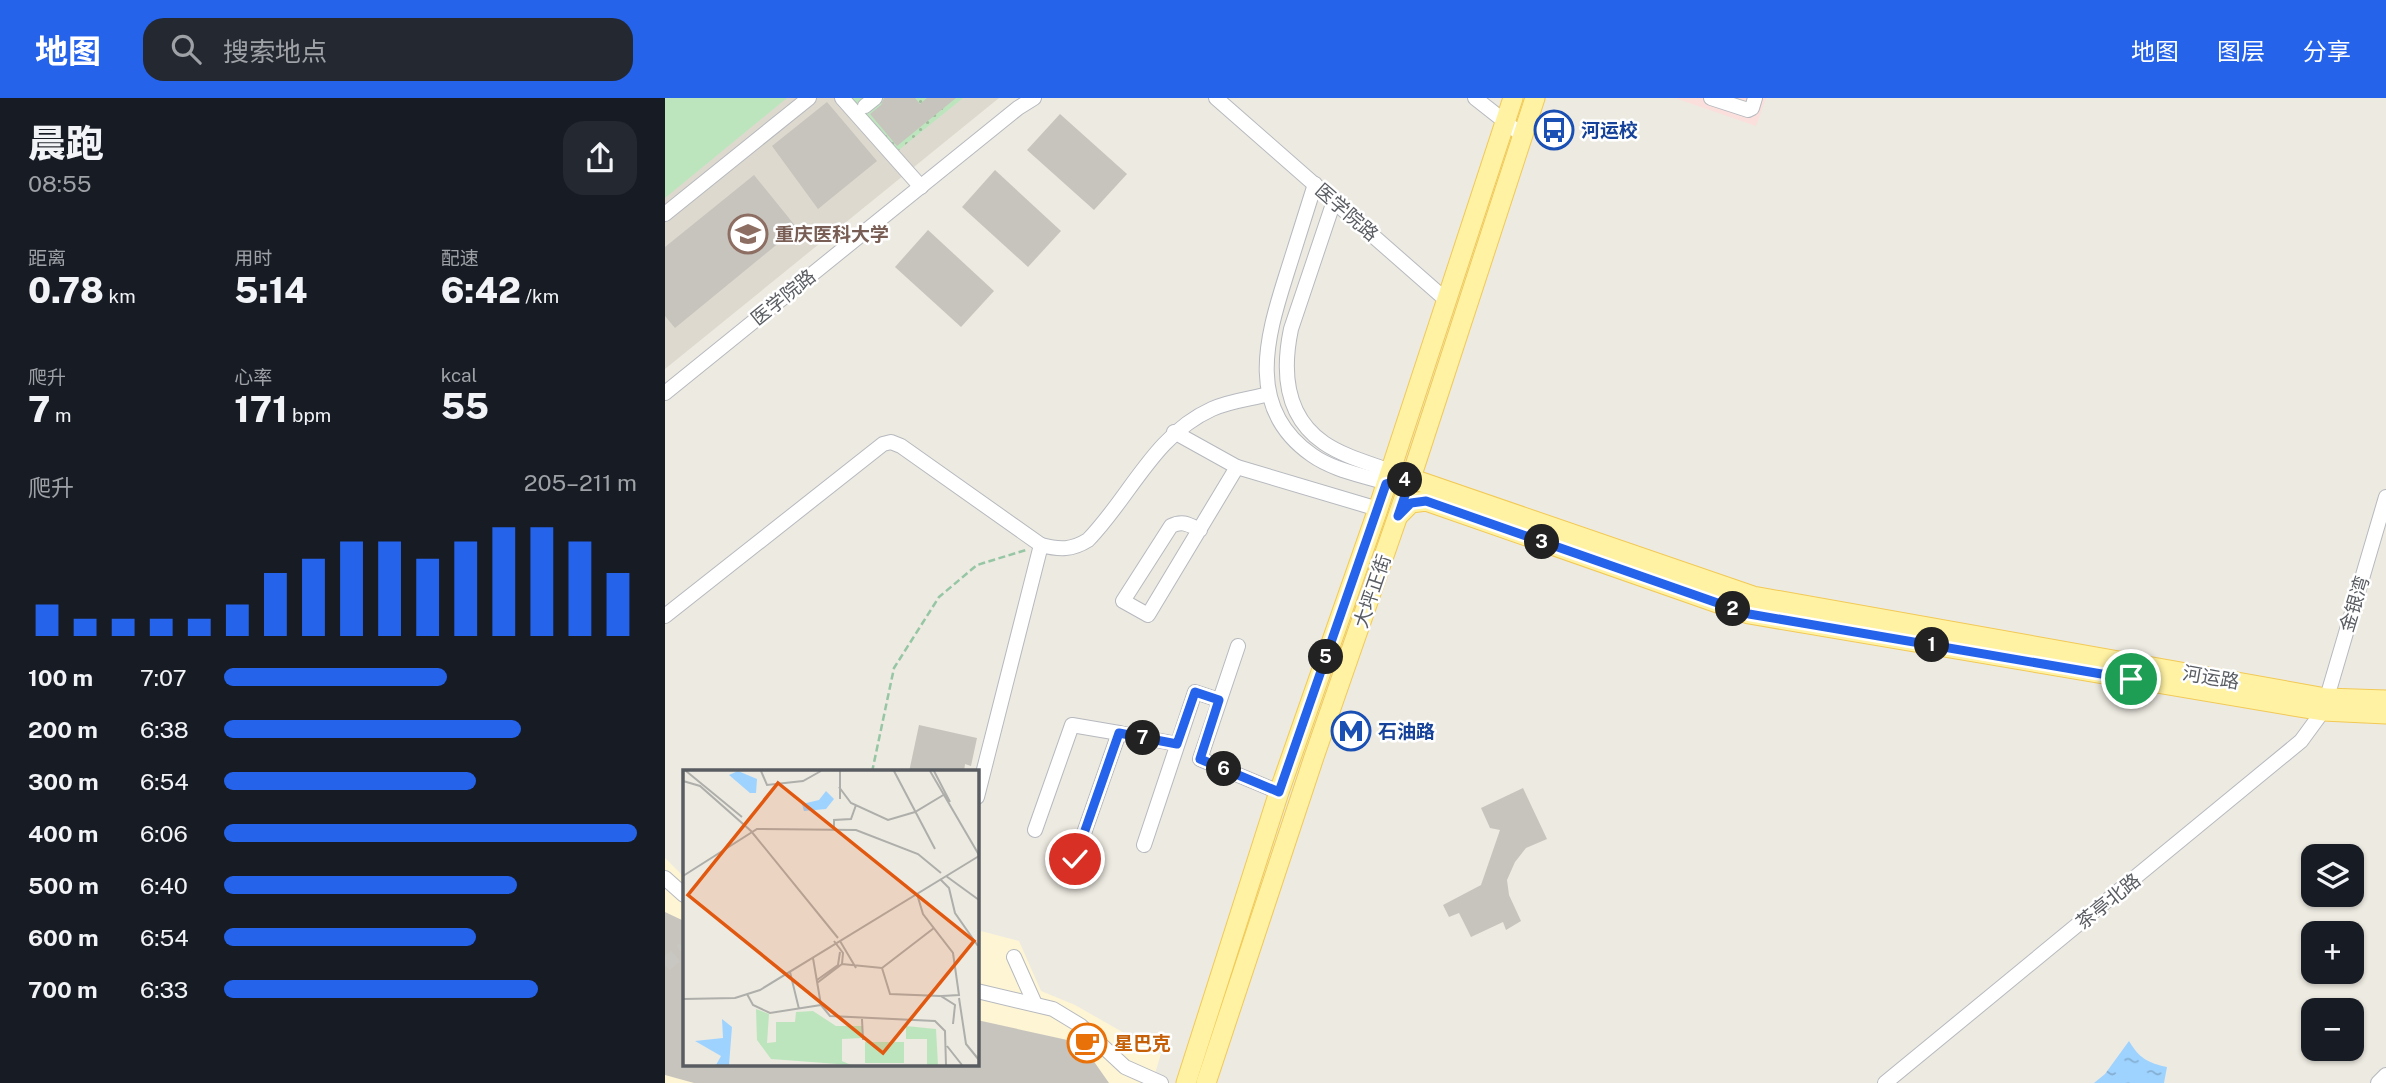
<!DOCTYPE html>
<html lang="zh">
<meta charset="utf-8">
<style>
:root{--surface:#171b24;--page:#242831;--text:#f1f3f6;--muted:#9ea1a6;--accent:#2563eb}
body{margin:0;font-family:"Public Sans","Noto Sans SC",sans-serif;background:var(--page);color:var(--text);height:100vh;display:flex;flex-direction:column;font-size:26px;white-space:nowrap}
*{box-sizing:border-box;margin:0}
p{font-size:23px;color:var(--muted)}
.icon{flex:none;width:38px;height:38px;fill:none;stroke:currentColor;stroke-width:2;stroke-linecap:round;stroke-linejoin:round}
.map{position:relative;flex:1;overflow:hidden}
.details{display:flex;flex-direction:column;background:var(--surface);width:665px}
.details>*{flex:none}
.tools{position:absolute;left:1636px;top:746px;display:grid;gap:14px}
.tools a{display:grid;place-items:center;width:63px;height:63px;border-radius:14px;background:var(--surface);box-shadow:0 2px 5px #0004;font-size:35px}
.pin{position:absolute;display:grid;place-items:center;width:60px;height:60px;color:#fff;margin:-30px;border:4px solid #fff;border-radius:50%;box-shadow:0 2px 7px #0007}
.km{position:absolute;width:35px;height:35px;margin:-18px;border-radius:50%;background:#222;color:#fff;font-size:19px;line-height:35px;text-align:center}
.round{display:grid;place-items:center;flex:none;width:74px;height:74px;border-radius:21px;background:var(--page)}
.overview{display:flex;align-items:center;justify-content:space-between;height:119px;padding:0 28px}
h1{font-size:38px;font-weight:800;line-height:52px}
.figures{display:grid;grid-template-columns:repeat(3,1fr);gap:10px;height:119px;padding:7px 28px}
.figures div{display:grid;align-content:center}
.figures b{font-size:35px;font-weight:800}
.figures small{font-size:19px;font-weight:400}
.figures p{font-size:19px}
.chart{height:196px;padding:14px 28px}
.chart p{display:flex;justify-content:space-between}
.chart svg{width:100%;height:126px;margin-top:7px;stroke:var(--accent);stroke-width:6}
ul{padding:0 28px;list-style:none;font-size:23px}
li{display:grid;grid-template-columns:112px 84px 1fr;align-items:center;height:52px}
li i{height:18px;border-radius:9px;background:var(--accent)}
header{display:flex;align-items:center;gap:42px;box-sizing:border-box;height:98px;padding:0 35px;background:var(--accent);color:#fff}
header strong{font-size:33px}
nav{display:flex;gap:38px;margin-inline-start:auto;font-size:24px}
.search{width:490px;height:63px;background:var(--page);display:flex;align-items:center;gap:18px;box-sizing:border-box;padding:0 24px;border-radius:21px;color:var(--muted);font-size:26px}
main{display:flex;flex:1;min-height:0}
.map>svg:first-child{display:block}
</style>
<header>
<strong>地图</strong>
<div class="search"><svg class="icon" aria-label="search" viewBox="0 0 24 24"><circle cx="10" cy="10" r="6"/><path d="M15 15l6 6"/></svg>搜索地点</div>
<nav><a>地图</a><a>图层</a><a>分享</a></nav>
</header>
<main>
<section class="details">
<div class="overview"><div><h1>晨跑</h1><p>08:55</p></div><a class="round"><svg class="icon" aria-label="share" viewBox="0 0 24 24"><path d="M12 15V3M7 8l5-5 5 5M5 13v7h14v-7"/></svg></a></div>
<div class="figures">
<div><p>距离</p><b>0.78<small> km</small></b></div>
<div><p>用时</p><b>5:14</b></div>
<div><p>配速</p><b>6:42<small> /km</small></b></div>
</div>
<div class="figures">
<div><p>爬升</p><b>7<small> m</small></b></div>
<div><p>心率</p><b>171<small> bpm</small></b></div>
<div><p>kcal</p><b>55</b></div>
</div>
<div class="chart"><p><span>爬升</span>205–211 m</p>
<svg viewBox="0 0 160 44" preserveAspectRatio="none"><path d="M5 44V33M15 44V38M25 44V38M35 44V38M45 44V38M55 44V33M65 44V22M75 44V17M85 44V11M95 44V11M105 44V17M115 44V11M125 44V6M135 44V6M145 44V11M155 44V22"/></svg>
</div>
<ul>
<li><b>100 m</b>7:07<i style="width:54%"></i></li>
<li><b>200 m</b>6:38<i style="width:72%"></i></li>
<li><b>300 m</b>6:54<i style="width:61%"></i></li>
<li><b>400 m</b>6:06<i style="width:100%"></i></li>
<li><b>500 m</b>6:40<i style="width:71%"></i></li>
<li><b>600 m</b>6:54<i style="width:61%"></i></li>
<li><b>700 m</b>6:33<i style="width:76%"></i></li>
</ul>
</section>
<div class="map">
<svg width="1721" height="985" viewBox="0 0 1721 985">
<defs>
<pattern id="grass-dots" width="8" height="8" patternUnits="userSpaceOnUse" patternTransform="scale(1.75)"><rect width="8" height="8" fill="#bde5bd"/><path d="M2 2h.1M6 6h.1" fill="none" stroke="#9dbd9d" stroke-width="1.8" stroke-linecap="round"/></pattern>
<pattern id="water-ripples" width="26" height="14" patternUnits="userSpaceOnUse" patternTransform="scale(1.75)"><rect width="26" height="14" fill="#9ed3ff"/><path d="M2 4q2-2 4 0t4 0M15 11q2-2 4 0t4 0" fill="none" stroke="#84aed2"/></pattern>
</defs>
<rect width="100%" height="100%" fill="#edeae1"/>
<!-- commercial -->
<path fill="#fef5d5" d="M0,760L19,779V966H312V832L354,843L376,893L410,907L496,956L487,985H0Z"/>
<!-- education -->
<path fill="#ddd9cf" d="M0,0H334L0,271Z"/>
<!-- medical -->
<path fill="#fbdfdc" d="M1010,0H1101L1091,28Z"/>
<!-- grass -->
<path fill="url(#grass-dots)" d="M183,0H298L229,56Z"/>
<!-- pitch -->
<path fill="#bde5bd" d="M0,0H122L0,100Z"/>
<!-- water -->
<path fill="url(#water-ripples)" d="M1464,943C1474,960 1483,965 1502,969L1499,985H1429L1440,976Z"/>
<!-- building -->
<g fill="#c7c4be">
<path d="M219,0H250L255,6L262,0H291L232,48L205,16L216,7Z"/>
<path d="M162,4L212,63L153,111L107,48Z"/>
<path d="M395,16L462,76L429,112L362,52Z"/>
<path d="M330,72L396,133L363,169L297,109Z"/>
<path d="M89,77L132,130L10,230L0,218V149Z"/>
<path d="M263,132L329,193L296,229L230,169Z"/>
<path d="M254,627L312,640L306,668L300,666L299,674H244Z"/>
<path d="M858,690L882,741L861,750L850,764L842,782L844,797L856,823L841,832L838,824L806,839L794,815L784,819L778,807L816,787L835,732L825,730L816,710Z"/>
<path d="M0,814L19,823V966H312V922L416,945L444,985H29L0,977Z"/>
</g>
<g fill="none" stroke-linecap="round" stroke-linejoin="round">
<!-- minor-tunnel -->
<path stroke="#c8c7c1" stroke-width="14" stroke-dasharray="14 7" stroke-linecap="butt" d="M0,867L19,851"/>
<defs>
<g id="minor">
<path d="M177,0L256,89"/>
<path d="M551,0L780,201"/>
<path d="M810,0L857,37"/>
<path d="M1046,0L1083,12L1087,10L1090,0"/>
<path d="M200,8L210,0"/>
<path d="M650,86C640,117 631,147 621,178C601,241 581,311 647,357C668,372 697,377 721,385L731,383"/>
<path d="M669,103L626,231C617,274 620,318 659,345C678,358 704,365 725,373"/>
<path d="M0,116L144,0"/>
<path d="M0,295L353,10L369,0"/>
<path d="M509,334L572,369L713,411"/>
<path d="M535,432C524,427 518,422 506,428L458,503L483,517L572,369"/>
<path d="M0,518L218,346L226,344L236,348L376,447"/>
<path d="M573,548L535,661L614,694"/>
<path d="M312,699L376,447C395,452 407,452 423,442C465,399 489,337 547,311C564,303 585,301 604,296"/>
<path d="M370,732L407,627L454,635"/>
<path d="M479,747L530,594L554,602"/>
<path d="M410,761L454,635L512,646"/>
<path d="M0,780L19,797"/>
<path d="M349,859L370,906"/>
<path d="M312,893L388,911L416,928L460,969L496,985"/>
<path d="M1220,985L1636,643L1658,613L1721,399"/>
<path d="M1713,985L1721,977"/>
</g>
<g id="major">
<path d="M736,377L1088,498L1661,600L1721,602"/>
<path d="M734,417L746,405L761,403L1084,516L1658,613L1721,616"/>
<path d="M521,985L614,694L713,411L848,0"/>
<path d="M541,985L649,659L746,380L870,0"/>
</g>
</defs>
<!-- minor casing -->
<use href="#minor" stroke="#b6b9be" stroke-width="16"/>
<!-- major casing -->
<use href="#major" stroke="#f2c955" stroke-width="21"/>
<!-- path -->
<path stroke="#96c6a4" stroke-width="2.5" stroke-dasharray="7 3.5" stroke-linecap="butt" d="M207,674L229,570L274,499L312,467L361,452"/>
<!-- minor -->
<use href="#minor" stroke="#fff" stroke-width="14"/>
<!-- major -->
<use href="#major" stroke="#fff2a3" stroke-width="19"/>
</g>
<g fill="none" stroke-linecap="round" stroke-linejoin="round">
<defs>
<path id="route" d="M410,761L454,635L512,646L530,594L554,602L535,661L614,694L721,386L746,380L733,418L746,405L761,403L1084,516L1466,581"/>
</defs>
<!-- route casing -->
<use href="#route" stroke="#fff" stroke-width="14"/>
<!-- route -->
<use href="#route" stroke="#2563eb" stroke-width="9"/>
</g>
<!-- icons -->
<defs>
<symbol id="bus-ring" viewBox="-11 -11 22 22"><circle r="9.5" fill="#fff" stroke="#1a4fb4" stroke-width="1.5"/><path d="M-5-6H5V4H4V6H2V4H-2V6H-4V4H-5ZM-3.5-4V0h7V-4ZM-3.5 1.2v1.5H-2V1.2ZM2 1.2v1.5H3.5V1.2Z" fill="#1a4fb4"/></symbol>
<symbol id="university-ring" viewBox="-11 -11 22 22"><circle r="9.5" fill="#fff" stroke="#8d6e63" stroke-width="1.5"/><path d="M0-5L7-2L0 1L-7-2ZM-4 1L0 2.5L4 1V4Q0 6-4 4Z" fill="#8d6e63"/></symbol>
<symbol id="metro-ring" viewBox="-11 -11 22 22"><circle r="9.5" fill="#fff" stroke="#1a4fb4" stroke-width="1.5"/><path d="M-5.5 5V-5H-3L0 0L3-5H5.5V5H3V-.5L0 4L-3-.5V5Z" fill="#1a4fb4"/></symbol>
<symbol id="cafe-ring" viewBox="-11 -11 22 22"><circle r="9.5" fill="#fff" stroke="#e8710a" stroke-width="1.5"/><path d="M-5.5-4.5H6V0H3Q3 3.5 0 3.5H-2.5Q-5.5 3.5-5.5 0ZM3-3.2v2h1.7v-2ZM-6 4.5H4V6H-6Z" fill="#e8710a"/></symbol>
</defs>
<g fill-rule="evenodd">
<use href="#bus-ring" x="867" y="10" width="44" height="44"/>
<use href="#university-ring" x="61" y="114" width="44" height="44"/>
<use href="#metro-ring" x="664" y="611" width="44" height="44"/>
<use href="#cafe-ring" x="400" y="923" width="44" height="44"/>
</g>
<g text-anchor="middle" dominant-baseline="central" stroke-width="5" stroke-linejoin="round" paint-order="stroke">
<!-- transit labels -->
<g font-size="19" font-weight="bold" fill="#164399" stroke="#fff" text-anchor="start">
<text x="916" y="32">河运校</text>
<text x="713" y="633">石油路</text>
</g>
<!-- street labels -->
<g font-size="19" fill="#595d62" stroke="#fff">
<text transform="translate(682 114) rotate(41)">医学院路</text>
<text transform="translate(118 199) rotate(-39)">医学院路</text>
<text transform="translate(707 493) rotate(-71)">大坪正街</text>
<text transform="translate(1689 506) rotate(-73)">金银湾</text>
<text transform="translate(1546 579) rotate(10)">河运路</text>
<text transform="translate(1443 803) rotate(-39)">茶亭北路</text>
</g>
<!-- education labels -->
<g font-size="19" font-weight="bold" fill="#785e54" stroke="#fff" text-anchor="start">
<text x="110" y="136">重庆医科大学</text>
</g>
<!-- food labels -->
<g font-size="19" font-weight="bold" fill="#c56008" stroke="#fff" text-anchor="start">
<text x="449" y="945">星巴克</text>
</g>
</g>
<!-- overview -->
<g transform="translate(18 672)">
<rect width="296" height="296" fill="#edeae1"/>
<path d="M73,239L86,244L84,273L93,272V252H112L113,242L130,241L153,256H179V268L159,269V291L168,295L88,289L74,270ZM223,256L253,259L255,295H244V269H223Z" fill="#bde5bd"/>
<path d="M182,272H221V293H182Z" fill="#bde5bd"/>
<path d="M55,1L74,9L73,23H67L46,5ZM143,21L151,29L143,39L121,41L119,34L136,30ZM39,249L49,257L46,295H33L38,286L12,271L40,268Z" fill="#9ed3ff"/>
<path fill="none" stroke="#aeaeaa" stroke-width="2" d="M3,1L59,47M78,1L84,15L120,11L138,1M211,1L252,79M247,1L296,85M251,1L267,32M0,11L17,16L68,61L155,168M156,17L168,33L205,50L232,42L262,24M157,29V1M151,59V50L168,49L173,35M0,106L74,59L173,60L235,84L258,103M263,106L296,130M257,109L266,118L272,143L295,176M234,124L240,144L270,183L276,225L258,226L272,235L270,254M157,171L173,198M130,188L138,235L147,246L252,251L262,261L263,295M159,194L199,198L251,158M199,198L207,224L257,226M107,202L116,239M134,210L155,195L157,182M134,213L159,194L160,183L151,171M64,224L70,235L87,243L138,235M276,228L283,274L296,290M0,229L52,228L77,220L296,86M179,249L180,270M264,276L279,295"/>
<path fill="#e15910" fill-opacity="0.15" stroke="#e15910" stroke-width="3.5" d="M95,13L291,171L200,283L5,125Z"/>
<rect width="296" height="296" fill="none" stroke="#595d62" stroke-width="3.5"/>
</g>
</svg>
<div class="tools">
<a><svg class="icon" aria-label="layers" viewBox="0 0 24 24"><path d="M12 4l9 5-9 5-9-5zM3 14l9 5 9-5"/></svg></a>
<a>+</a>
<a>−</a>
</div>
<div class="pin" style="left:1466px;top:581px;background:#1e9e55"><svg class="icon" aria-label="arrive" viewBox="0 0 24 24"><path d="M6 21V4h12l-3 4 3 4H6"/></svg></div>
<div class="pin" style="left:410px;top:761px;background:#d93025"><svg class="icon" aria-label="check" viewBox="0 0 24 24"><path d="M5 12l5 5 9-10"/></svg></div>
<b class="km" style="left:1267px;top:547px">1</b>
<b class="km" style="left:1068px;top:511px">2</b>
<b class="km" style="left:877px;top:444px">3</b>
<b class="km" style="left:740px;top:382px">4</b>
<b class="km" style="left:661px;top:559px">5</b>
<b class="km" style="left:559px;top:671px">6</b>
<b class="km" style="left:478px;top:640px">7</b>
</div>
</main>
